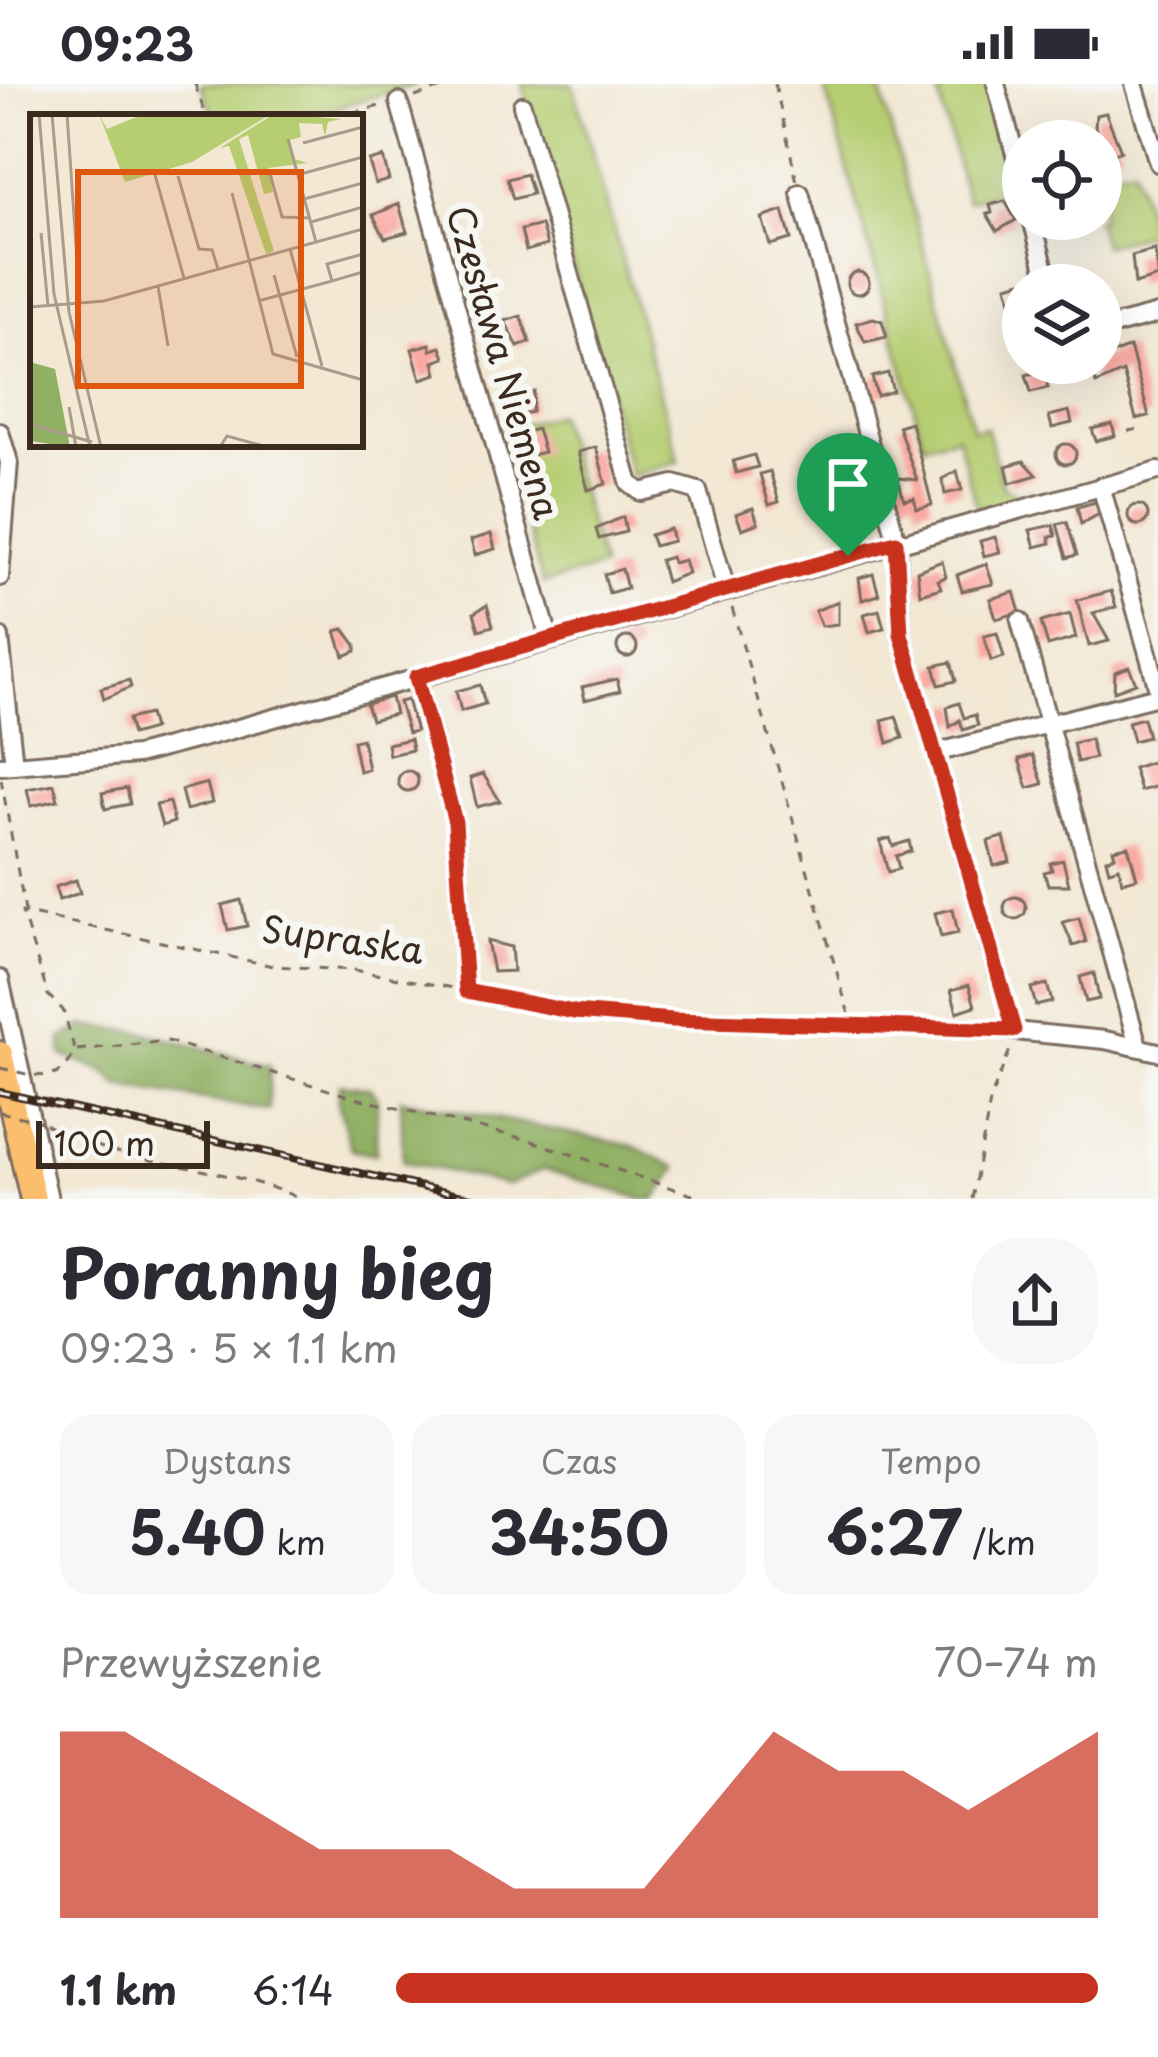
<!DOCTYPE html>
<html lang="pl">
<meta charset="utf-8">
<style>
:root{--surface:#fff;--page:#f7f7f7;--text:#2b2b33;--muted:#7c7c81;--accent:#c8321e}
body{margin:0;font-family:"Playpen Sans",sans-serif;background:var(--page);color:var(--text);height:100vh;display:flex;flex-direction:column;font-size:45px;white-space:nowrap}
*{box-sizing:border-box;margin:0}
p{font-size:39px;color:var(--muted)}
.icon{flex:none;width:66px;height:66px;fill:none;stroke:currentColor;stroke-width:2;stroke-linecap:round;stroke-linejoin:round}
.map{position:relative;height:1115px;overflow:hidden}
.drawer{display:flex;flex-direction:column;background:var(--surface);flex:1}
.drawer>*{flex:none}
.tools{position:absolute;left:1002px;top:36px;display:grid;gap:24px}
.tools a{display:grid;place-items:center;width:120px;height:120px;border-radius:50%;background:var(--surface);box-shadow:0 12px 48px #0002;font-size:60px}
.scale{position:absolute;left:36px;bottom:30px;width:174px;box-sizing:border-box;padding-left:12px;border:6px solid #3b2a1e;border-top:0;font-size:33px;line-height:42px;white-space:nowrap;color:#3b2a1e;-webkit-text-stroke:9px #f6f6f2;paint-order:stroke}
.pin{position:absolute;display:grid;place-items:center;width:102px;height:102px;color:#fff;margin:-123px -51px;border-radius:50% 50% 50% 0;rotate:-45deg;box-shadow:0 0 12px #0007}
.pin .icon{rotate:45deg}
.round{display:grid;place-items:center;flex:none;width:126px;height:126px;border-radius:48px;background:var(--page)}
.overview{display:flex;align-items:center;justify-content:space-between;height:204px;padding:0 60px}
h1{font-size:66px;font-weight:700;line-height:90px}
.metrics{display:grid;grid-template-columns:repeat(3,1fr);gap:18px;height:204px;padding:12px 60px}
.metrics div{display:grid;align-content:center;border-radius:30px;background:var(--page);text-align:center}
.metrics b{font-size:60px;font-weight:700}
.metrics small{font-size:33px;font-weight:400}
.metrics p{font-size:33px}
.chart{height:336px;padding:24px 60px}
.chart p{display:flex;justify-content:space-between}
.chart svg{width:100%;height:216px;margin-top:12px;fill:var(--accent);opacity:.7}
ul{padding:0 60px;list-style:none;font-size:39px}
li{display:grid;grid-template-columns:192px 144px 1fr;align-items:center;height:90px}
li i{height:30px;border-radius:15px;background:var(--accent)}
.status{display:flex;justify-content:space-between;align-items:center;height:84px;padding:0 60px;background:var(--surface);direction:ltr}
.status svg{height:33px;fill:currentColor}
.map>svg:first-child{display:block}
</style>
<div class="status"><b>09:23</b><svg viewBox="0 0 49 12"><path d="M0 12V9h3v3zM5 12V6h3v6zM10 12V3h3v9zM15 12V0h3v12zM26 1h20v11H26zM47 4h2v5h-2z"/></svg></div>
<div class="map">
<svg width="1158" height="1115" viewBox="0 0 1158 1115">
<rect width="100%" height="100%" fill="#f6f6f2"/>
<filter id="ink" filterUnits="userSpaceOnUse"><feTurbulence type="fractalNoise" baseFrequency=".00833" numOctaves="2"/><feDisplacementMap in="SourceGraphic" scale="24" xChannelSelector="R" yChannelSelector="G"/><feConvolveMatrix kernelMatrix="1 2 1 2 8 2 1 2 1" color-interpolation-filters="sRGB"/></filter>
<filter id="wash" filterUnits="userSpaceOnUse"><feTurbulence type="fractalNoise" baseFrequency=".004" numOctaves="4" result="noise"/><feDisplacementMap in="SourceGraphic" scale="48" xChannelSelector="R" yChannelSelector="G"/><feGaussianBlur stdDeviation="2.7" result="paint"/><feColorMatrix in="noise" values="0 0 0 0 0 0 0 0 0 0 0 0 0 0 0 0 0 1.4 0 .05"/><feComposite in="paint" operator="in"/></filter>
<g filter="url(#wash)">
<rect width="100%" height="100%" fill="#f2e8d4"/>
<!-- green -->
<g fill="#b6cd72" stroke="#787c48" stroke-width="3">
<path d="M200,0H418L304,33H215Z"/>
<path d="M522,0H573L679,377L631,392Z"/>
<path d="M824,0H879L973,346L986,343L1003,403L1018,411L1030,408L1029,414L978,428L957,352L924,360Z"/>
<path d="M936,0H987L1016,104L967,117Z"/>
<path d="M1133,82L1152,148L1103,162L1096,135H1101V91Z"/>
<path d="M557,330L602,483L543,500L500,347Z"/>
</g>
<!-- forest -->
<g fill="#90b064" stroke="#666d41" stroke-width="3">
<path d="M84,942L142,948L270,982L269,1026L118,1002L107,989L62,971V955Z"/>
<path d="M340,1000L370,1004L377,1012L376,1070L351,1065L338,1018Z"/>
<path d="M401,1015L633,1062L677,1084L656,1115H643L544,1085L508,1101L403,1077Z"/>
</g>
<g id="blocks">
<!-- building -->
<g fill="#faa8a2">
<path d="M1106,29L1121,67L1103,72L1095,42L1096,31Z"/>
<path d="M383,73L389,96L375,100L369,77Z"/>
<path d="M526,90L532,110L513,115L507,95Z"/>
<path d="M1005,117L1016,136L997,147L987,130L992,129L990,121Z"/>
<path d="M399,120L407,148L385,154L373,131Z"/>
<path d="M783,127L791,155L770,161L762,134Z"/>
<path d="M541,141L547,161L526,167L521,146Z"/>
<path d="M1155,166L1158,193L1135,200L1132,172Z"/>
<path d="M474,167L481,192L468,196L461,175Z"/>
<circle cx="858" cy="199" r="11"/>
<path d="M1022,197L1023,232H1015L1007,201Z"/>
<path d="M521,232L530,258L518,263L505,237Z"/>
<path d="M873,234L882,237L887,253L865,258L856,239Z"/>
<path d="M430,260L431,266L441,263L445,274L434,278L437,290L421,295L412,265Z"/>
<path d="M1130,263L1149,332L1136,335L1123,288L1096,300L1090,279Z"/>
<path d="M1044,286L1048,304L1031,308L1026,291Z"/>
<path d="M888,289L893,307L877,312L872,293Z"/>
<path d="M534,308L532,328L515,332L510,315Z"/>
<path d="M1069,327L1072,339L1052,344L1049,332Z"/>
<path d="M911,338L932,421L917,425L914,414L904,416L898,394L917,396L898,342Z"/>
<path d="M1112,340L1115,352L1096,357L1092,345Z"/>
<path d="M537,345L544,368L528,372L521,349Z"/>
<path d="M832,358L837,376L843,374L852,392L832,398L826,371Z"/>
<circle cx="1066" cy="370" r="10"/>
<path d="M596,363L606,400L588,406L578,368Z"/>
<path d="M754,371L758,383L736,389L733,377Z"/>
<path d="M1024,377L1037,391L1010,399L1006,382Z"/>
<path d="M770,387L779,418L769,421L760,390Z"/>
<path d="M957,387L962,406L945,410L942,395Z"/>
<path d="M863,406L865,413L856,415L860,427L844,432L840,419L834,421L831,412Z"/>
<path d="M1096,418L1099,430L1081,440L1077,423Z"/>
<circle cx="1138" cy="431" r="10"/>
<path d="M753,424L758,439L742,445L736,430Z"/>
<path d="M623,433L626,448L599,455L596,445Z"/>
<path d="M1067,438L1077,471L1067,474L1057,440Z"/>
<path d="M1053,441L1056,452L1049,453L1051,459L1035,463L1030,446Z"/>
<path d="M670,445L673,457L654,462L650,451Z"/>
<path d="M491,450L495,465L475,471L471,456Z"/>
<path d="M995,453L1000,468L984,472L980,457Z"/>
<path d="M671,473L673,479L684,476L688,489L666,498L660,476Z"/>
<path d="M942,477L946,493L938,496L941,504L920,510L917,487Z"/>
<path d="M986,480L993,500L962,507L957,491Z"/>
<path d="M622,485L627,504L609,509L604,490Z"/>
<path d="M873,490L879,511L862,516L859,494Z"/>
<path d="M1111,507L1116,523L1093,529L1109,557L1089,562L1077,516Z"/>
<path d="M1014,508L1020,528L996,535L990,515Z"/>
<path d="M838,517V540L821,542L815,527Z"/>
<path d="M487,521L493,542L479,546L474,529Z"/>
<path d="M879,526L884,544L869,548L864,530Z"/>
<path d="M1070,530L1076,554L1048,562L1041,538Z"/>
<path d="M344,545L356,561V567L344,572L336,547Z"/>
<path d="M997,549L1004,573L991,577L984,552Z"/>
<circle cx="627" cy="563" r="10"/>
<path d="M951,578L956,597L939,601L934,582Z"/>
<path d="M1129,583L1136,599L1114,607L1115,588Z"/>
<path d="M617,595L620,607L585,616L582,603Z"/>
<path d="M129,596L131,603L104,615L101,604Z"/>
<path d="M480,601L485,620L461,627L456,607Z"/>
<path d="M391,613L395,630L371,636L366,620Z"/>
<path d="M407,616L416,647L408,649L399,618Z"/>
<path d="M959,619L964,634L975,631L978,641L963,646L960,636L950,643L947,623Z"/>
<path d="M149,630L153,645L132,651L128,635Z"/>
<path d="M896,632L903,654L888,659L882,636Z"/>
<path d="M1143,634L1148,653L1133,657L1128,638Z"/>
<path d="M362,655L368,685L359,687L353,657Z"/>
<path d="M410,655L412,666L389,671L387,660Z"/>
<path d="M1090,655L1095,674L1077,678L1073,659Z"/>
<path d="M1033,671L1043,700L1028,704L1019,675Z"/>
<path d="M1155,677L1158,702L1140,707L1133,684Z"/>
<circle cx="408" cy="697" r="10"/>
<path d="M483,690L500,717L477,723L470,694Z"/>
<path d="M207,699L212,719L186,726L181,706Z"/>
<path d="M54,700L58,716L31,722L27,705Z"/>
<path d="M127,704L130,720L105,725L102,709Z"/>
<path d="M169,718L174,738L162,742L156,721Z"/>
<path d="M1004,753L1010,778L994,782L988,757Z"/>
<path d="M890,754L893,762L909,757L911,767L896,772L899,785L888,788L880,757Z"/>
<path d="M1128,762L1137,794L1122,798L1119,783L1109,786L1106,775L1115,772L1113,765Z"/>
<path d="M1063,776L1069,801H1048L1044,788L1052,786L1050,779Z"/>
<path d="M76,796L80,809L59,816L55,803Z"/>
<circle cx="1015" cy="824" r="11"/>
<path d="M241,816L247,842L228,846L222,821Z"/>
<path d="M953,825L958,849L941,853L935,829Z"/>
<path d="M1079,834L1086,858L1073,862L1063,838Z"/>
<path d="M487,857L511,863L513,887L493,888Z"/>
<path d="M1094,889L1099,915L1086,918L1080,893Z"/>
<path d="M1047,900L1052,918L1036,922L1031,904Z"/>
<path d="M969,901L975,922L957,928L951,906Z"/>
</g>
</g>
</g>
<g filter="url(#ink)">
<use href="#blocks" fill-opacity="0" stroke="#7b6c5e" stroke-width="3"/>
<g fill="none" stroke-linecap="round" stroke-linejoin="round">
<defs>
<g id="minor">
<path d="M996,0L1023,100"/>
<path d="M1134,0L1158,79"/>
<path d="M399,18L549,554"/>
<path d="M522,21L630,400L641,408L674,400L698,407L726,505"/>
<path d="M800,109L897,458L901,550L1014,947L1105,956L1158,968"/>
<path d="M1032,135L1049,201"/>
<path d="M1101,245L1158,230"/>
<path d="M0,348L9,378L0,493"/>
<path d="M1101,402L1158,605"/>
<path d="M1020,537L1138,962"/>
<path d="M0,553L14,681"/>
<path d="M416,593L455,738L466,907"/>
<path d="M935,669L1158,612"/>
<path d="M0,682L137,671L217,650L1158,387"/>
<path d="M0,895L49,1115"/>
</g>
<path id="highway" d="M0,970L33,1115"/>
</defs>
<!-- minor casing -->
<use href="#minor" stroke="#7b6c5e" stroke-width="22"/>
<!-- highway casing -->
<use href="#highway" stroke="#7b6c5e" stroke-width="30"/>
<!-- path -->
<g stroke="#7b6c5e" stroke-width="3" stroke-dasharray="9 9" stroke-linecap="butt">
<path d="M195,0L206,33"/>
<path d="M775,0L797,98"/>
<path d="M415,13L453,0"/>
<path d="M335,33L388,20"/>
<path d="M1128,347L1139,345"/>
<path d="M732,524L852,941"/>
<path d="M1,695L25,827"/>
<path d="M480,910L574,928L673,936L1002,946"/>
<path d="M77,966L168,957L352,1013L529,1056L704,1115"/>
<path d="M35,991C59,994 65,987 75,967L63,926L48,911L22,828L273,882L354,886L453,904"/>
<path d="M45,1040C123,1084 219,1078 301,1115"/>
<path d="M972,1115L991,1013L1012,961"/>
</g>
<!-- minor -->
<use href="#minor" stroke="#fff" stroke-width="16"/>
<!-- highway -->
<use href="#highway" stroke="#fabe6e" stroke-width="24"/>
<defs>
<path id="rail" d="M0,1008L475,1115"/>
</defs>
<!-- rail casing -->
<use href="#rail" stroke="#3b2a1e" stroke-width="8"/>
<!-- rail -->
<use href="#rail" stroke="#f6f6f2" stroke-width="3" stroke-dasharray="9" stroke-linecap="butt"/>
<!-- path-bridge -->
<g stroke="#7b6c5e" stroke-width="3" stroke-dasharray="9 9" stroke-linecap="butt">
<path d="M0,984L31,991"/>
<path d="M0,1028L42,1038"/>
</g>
</g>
</g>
<g fill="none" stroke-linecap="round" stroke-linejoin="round" filter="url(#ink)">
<defs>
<path id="route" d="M896,458L901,550L1014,946L673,936L574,928L466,907L455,738L416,593Z"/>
</defs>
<!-- route casing -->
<use href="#route" stroke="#fff" stroke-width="24"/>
<!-- route -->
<use href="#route" stroke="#c8321e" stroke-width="15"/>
</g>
<g text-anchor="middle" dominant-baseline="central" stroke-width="12" stroke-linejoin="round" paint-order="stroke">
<!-- street labels -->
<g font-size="36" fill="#3b2a1e" stroke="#f6f6f2">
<text transform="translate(505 278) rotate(74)">Czesława Niemena</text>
<text transform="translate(343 854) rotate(8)">Supraska</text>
</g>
</g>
<!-- overview -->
<g transform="translate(30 30)">
<rect width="333" height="333" fill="#f2e8d4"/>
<path d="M69,0L77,15L114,0H241L162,48L95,68ZM244,0L311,5L298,8L295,22L292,10L269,9L271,23L260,26L265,45L277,49L238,54L243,78L234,80L218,21L209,25L244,137L236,140L199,32L190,34Z" fill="#b6cd72"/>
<path d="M0,248L25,255L40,333L0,327Z" fill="#90b064"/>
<path fill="none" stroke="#a99c8b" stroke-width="3" d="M9,0L24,180L60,333M22,0L39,198L71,333M37,0L50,189M258,25L286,128M273,29L333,13M239,56L252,103L279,104M125,61L154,164M267,61L333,43M148,62L169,135L182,136L188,155M202,79L243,240L333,266M274,85L333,69M281,108L333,93M11,119L18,192M260,135L292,252M333,140L297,150L302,167L333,158M244,161L267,243M128,172L138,232M228,187L302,167M0,193L74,187L333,115M39,293L46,333M0,310L62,328M190,333L197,322L237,333"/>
<path fill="#df570d" fill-opacity="0.15" stroke="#df570d" stroke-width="6" d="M48,58H271V272H48Z"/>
<rect width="333" height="333" fill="none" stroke="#3b2a1e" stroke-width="6"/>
</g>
</svg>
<div class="tools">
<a><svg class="icon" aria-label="locate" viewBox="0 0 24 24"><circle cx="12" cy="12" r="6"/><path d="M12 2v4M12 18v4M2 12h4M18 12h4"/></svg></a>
<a><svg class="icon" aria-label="layers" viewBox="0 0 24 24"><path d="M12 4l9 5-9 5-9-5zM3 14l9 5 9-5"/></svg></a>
</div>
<div class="scale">100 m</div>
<div class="pin" style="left:848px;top:472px;background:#1e9e55"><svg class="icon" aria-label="arrive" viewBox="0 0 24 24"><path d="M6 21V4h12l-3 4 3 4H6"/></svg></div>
</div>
<section class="drawer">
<div class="overview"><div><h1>Poranny bieg</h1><p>09:23 · 5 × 1.1 km</p></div><a class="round"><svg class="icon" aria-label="share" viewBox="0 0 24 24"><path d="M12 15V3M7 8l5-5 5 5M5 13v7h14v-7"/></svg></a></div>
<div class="metrics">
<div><p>Dystans</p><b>5.40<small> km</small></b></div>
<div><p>Czas</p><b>34:50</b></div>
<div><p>Tempo</p><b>6:27<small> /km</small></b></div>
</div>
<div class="chart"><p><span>Przewyższenie</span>70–74 m</p>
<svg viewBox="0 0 160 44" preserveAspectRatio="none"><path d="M0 44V6L10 6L20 14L30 22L40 30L50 30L60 30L70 38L80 38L90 38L100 22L110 6L120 14L130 14L140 22L150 14L160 6V44z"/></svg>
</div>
<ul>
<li><b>1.1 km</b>6:14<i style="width:100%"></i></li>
</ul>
</section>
